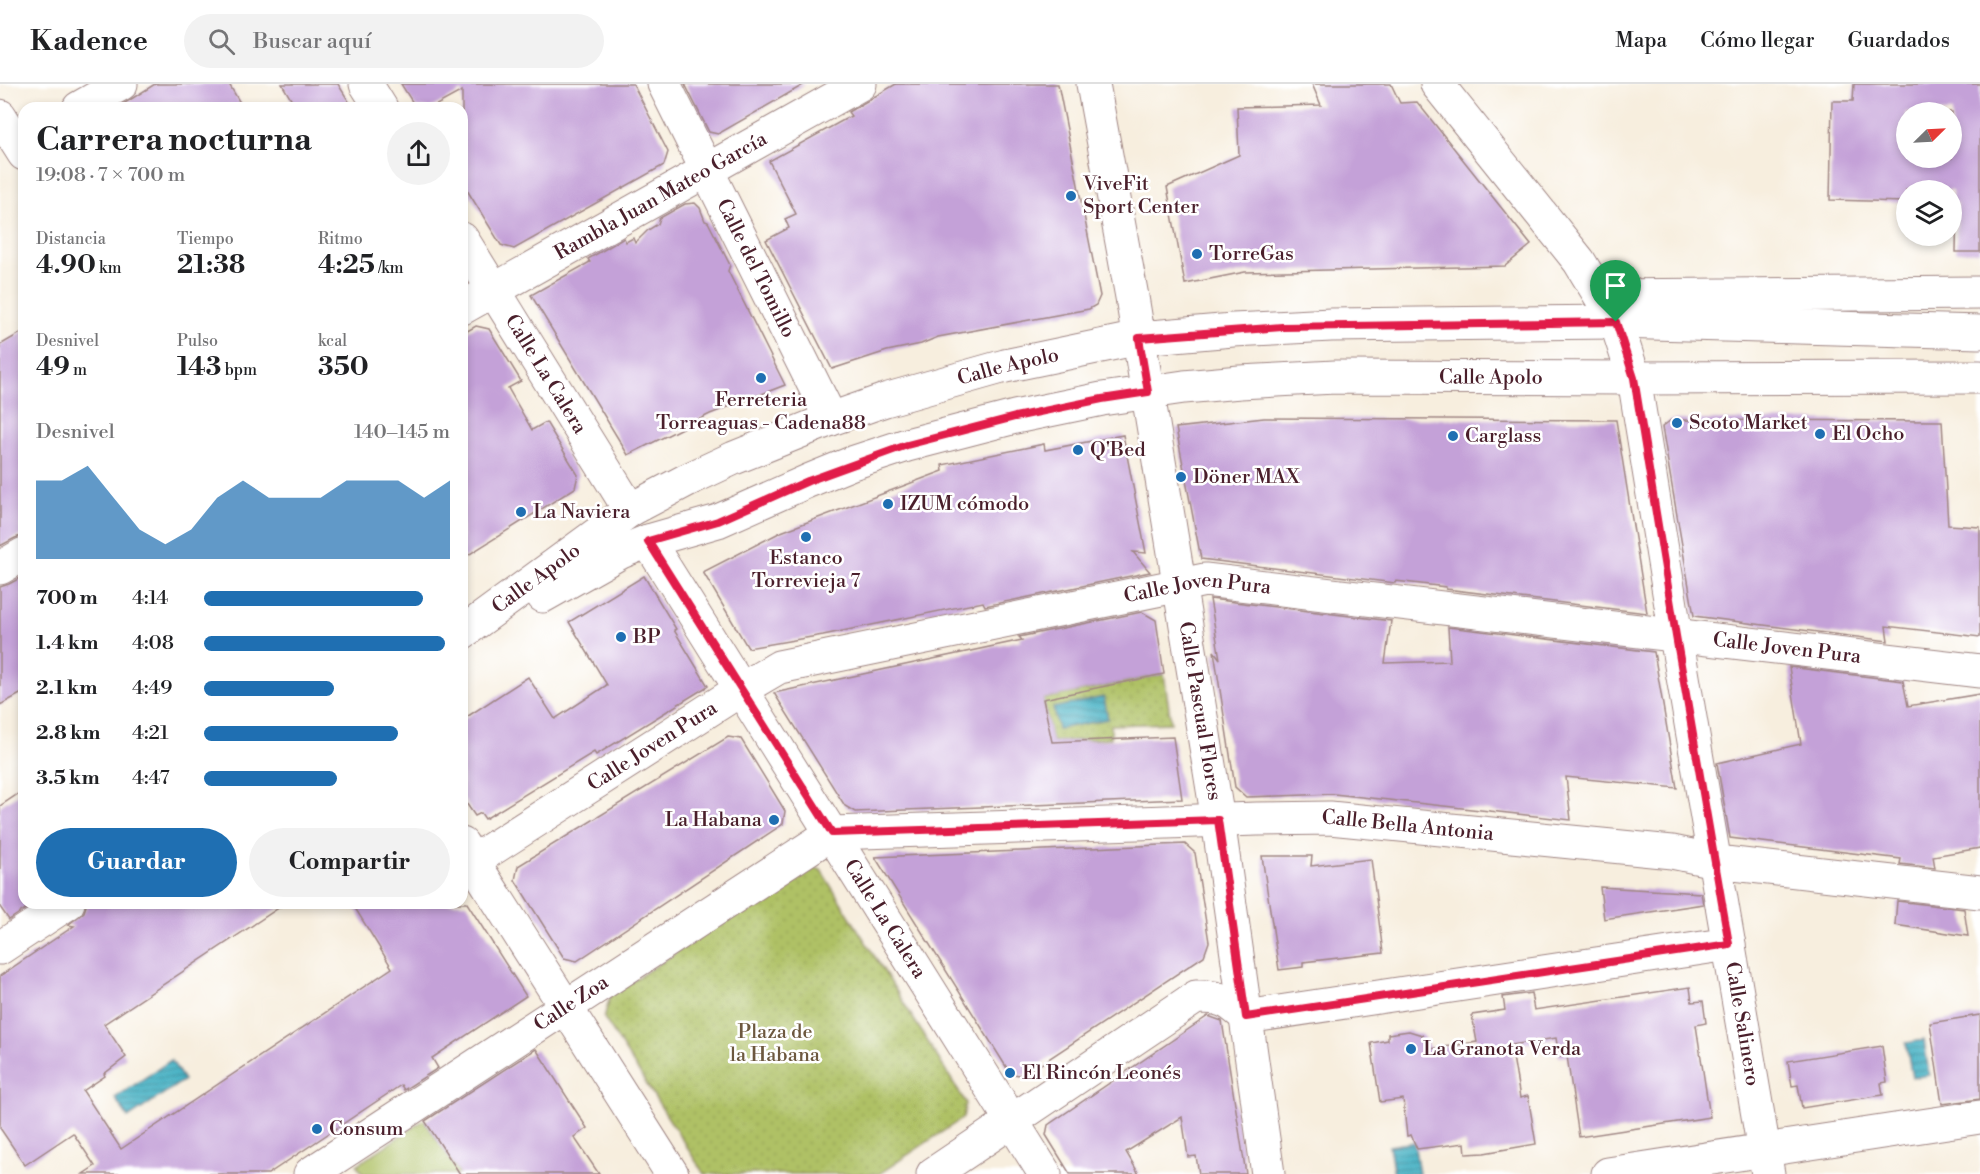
<!DOCTYPE html>
<html lang="es">
<meta charset="utf-8">
<style>
:root{--surface:#fff;--page:#f2f2f2;--text:#202124;--muted:#757577;--line:#e0e0e0;--accent:#1f6fb2}
body{margin:0;font-family:"Libre Bodoni",serif;background:var(--page);color:var(--text);height:100vh;display:flex;flex-direction:column;font-size:22px;white-space:nowrap}
*{box-sizing:border-box;margin:0}
p{font-size:20px;color:var(--muted)}
.icon{flex:none;width:33px;height:33px;fill:none;stroke:currentColor;stroke-width:2;stroke-linecap:round;stroke-linejoin:round}
.map{position:relative;flex:1;overflow:hidden}
.drawer{position:absolute;left:18px;top:18px;width:450px;height:807px;display:flex;flex-direction:column;background:var(--surface);border-radius:18px;box-shadow:0 3px 9px #0003}
.drawer>*{flex:none}
.needle{width:39px;rotate:66deg}
.buttons{position:absolute;left:1896px;top:18px;display:grid;gap:12px}
.buttons a{display:grid;place-items:center;width:66px;height:66px;border-radius:50%;background:var(--surface);box-shadow:0 3px 9px #0003;font-size:30px}
.pin{position:absolute;display:grid;place-items:center;width:51px;height:51px;color:#fff;margin:-62px -26px;border-radius:50% 50% 50% 0;rotate:-45deg;box-shadow:0 0 6px #0007}
.pin .icon{rotate:45deg}
.round{display:grid;place-items:center;flex:none;width:63px;height:63px;border-radius:32px;background:var(--page)}
.headline{display:flex;align-items:center;justify-content:space-between;height:102px;padding:0 18px}
h1{font-size:33px;font-weight:700;line-height:45px}
.metrics{display:grid;grid-template-columns:repeat(3,1fr);gap:9px;height:102px;padding:6px 18px}
.metrics div{display:grid;align-content:center}
.metrics b{font-size:26px;font-weight:700}
.metrics small{font-size:16px;font-weight:400}
.metrics p{font-size:16px}
.chart{height:168px;padding:12px 18px}
.chart p{display:flex;justify-content:space-between}
.chart svg{width:100%;height:108px;margin-top:6px;fill:var(--accent);opacity:.7}
.cta{display:flex;gap:12px;margin-top:auto;padding:12px 18px}
.cta a{flex:1;height:69px;border-radius:36px;background:var(--accent);color:#fff;font-size:24px;font-weight:700;line-height:69px;text-align:center}
.cta a+a{background:var(--page);color:var(--text)}
ul{padding:0 18px;list-style:none;font-size:20px}
li{display:grid;grid-template-columns:96px 72px 1fr;align-items:center;height:45px}
li i{height:15px;border-radius:8px;background:var(--accent)}
header{display:flex;align-items:center;gap:36px;box-sizing:border-box;height:84px;padding:0 30px;background:var(--surface);border-bottom:2px solid var(--line)}
header strong{font-size:28px}
nav{display:flex;gap:33px;margin-inline-start:auto;font-size:21px}
.search{width:420px;height:54px;background:var(--page);display:flex;align-items:center;gap:15px;box-sizing:border-box;padding:0 21px;border-radius:33px;color:var(--muted);font-size:22px}
.map>svg:first-child{display:block}
</style>
<header>
<strong>Kadence</strong>
<div class="search"><svg class="icon" aria-label="search" viewBox="0 0 24 24"><circle cx="10" cy="10" r="6"/><path d="M15 15l6 6"/></svg>Buscar aquí</div>
<nav><a>Mapa</a><a>Cómo llegar</a><a>Guardados</a></nav>
</header>
<div class="map">
<svg width="1980" height="1090" viewBox="0 0 1980 1090">
<defs>
<pattern id="park-dots" width="8" height="8" patternUnits="userSpaceOnUse" patternTransform="scale(1.5)"><rect width="8" height="8" fill="#afc165"/><path d="M2 2h.1M6 6h.1" fill="none" stroke="#98a558" stroke-width="1.8" stroke-linecap="round"/></pattern>
<pattern id="water-rules" width="6" height="5" patternUnits="userSpaceOnUse" patternTransform="scale(1.5)"><rect width="6" height="5" fill="#47b2c5"/><path d="M0 2.5h6" fill="none" stroke="#3d90a0"/></pattern>
</defs>
<rect width="100%" height="100%" fill="#fff"/>
<filter id="ink" filterUnits="userSpaceOnUse"><feTurbulence type="fractalNoise" baseFrequency=".0167" numOctaves="2"/><feDisplacementMap in="SourceGraphic" scale="12" xChannelSelector="R" yChannelSelector="G"/><feConvolveMatrix kernelMatrix="1 2 1 2 8 2 1 2 1" color-interpolation-filters="sRGB"/></filter>
<filter id="wash" filterUnits="userSpaceOnUse"><feTurbulence type="fractalNoise" baseFrequency=".008" numOctaves="4" result="noise"/><feDisplacementMap in="SourceGraphic" scale="24" xChannelSelector="R" yChannelSelector="G"/><feGaussianBlur stdDeviation="1.35" result="paint"/><feColorMatrix in="noise" values="0 0 0 0 0 0 0 0 0 0 0 0 0 0 0 0 0 1.4 0 .05"/><feComposite in="paint" operator="in"/></filter>
<g filter="url(#wash)">
<rect width="100%" height="100%" fill="#f7eede"/>
<!-- grass -->
<path fill="#afc165" stroke="#7c7048" stroke-width="1.5" d="M424,1036L460,1090H363L357,1081Z"/>
<!-- park -->
<g fill="url(#park-dots)" stroke="#7c7048" stroke-width="1.5">
<path d="M1164,590L1171,639L1111,641V654L1052,658L1043,615Z"/>
<path d="M808,781L821,786L966,1019L963,1034L879,1090H704L604,934L610,912Z"/>
</g>
<!-- water -->
<g fill="url(#water-rules)" stroke="#486878" stroke-width="1.5">
<path d="M1104,613L1108,635L1058,645L1053,624Z"/>
<path d="M1924,956L1929,991L1912,994L1906,959Z"/>
<path d="M171,976L184,996L128,1034L115,1014Z"/>
<path d="M1414,1058L1419,1090H1394L1389,1062Z"/>
</g>
<g id="blocks">
<!-- building -->
<g fill="#c4a1d8" fill-rule="evenodd">
<path d="M155,0H229L243,24H117Z"/>
<path d="M282,0H338L353,24H296Z"/>
<path d="M401,0H633L668,68L664,81L514,165L501,161L462,98V7L431,24H416Z"/>
<path d="M685,0H805L718,50L709,48Z"/>
<path d="M896,0H1058L1100,212L1096,221L1089,225L938,253L921,260L887,267L832,285L766,156L789,144L785,135L796,130L769,77L851,32L848,28Z"/>
<path d="M1312,0H1391L1400,19L1417,18L1531,161L1505,182L1245,188L1185,200L1167,103L1239,71L1237,23L1321,21Z"/>
<path d="M1854,0H1980V168H1956L1957,119H1952V106H1906V118L1830,116L1832,17H1853ZM1906,28H1952V74H1906Z"/>
<path d="M695,119L700,124L705,137L708,138L730,181L728,187L785,301L710,330L628,371L531,211L590,178L588,175L624,154L626,158L633,154L635,159L648,146L658,140L660,134L685,120Z"/>
<path d="M476,242L489,245L521,297L508,304L532,346L546,338L578,391L575,404L462,475V250Z"/>
<path d="M24,247V440L20,442L24,451L15,454L0,462V261Z"/>
<path d="M1264,334L1616,336L1647,529L1446,505V503L1396,497L1395,499L1201,475L1176,344Z"/>
<path d="M1671,336L1942,337L1948,441L1980,443V553L1886,542L1888,557L1694,532L1662,343Z"/>
<path d="M1123,351L1146,469L1133,468L1150,488L985,522L983,518L823,551L748,564L703,488L781,448L943,387L942,381L1044,360L1045,366Z"/>
<path d="M24,492V608L0,621V503L9,500Z"/>
<path d="M644,492L676,545L674,546L708,602L596,671L594,668L485,735L481,729L475,732L462,713V636L528,593L555,635L607,601L569,538Z"/>
<path d="M1210,515L1391,537L1385,579L1450,577L1448,543L1654,568L1677,704L1566,693L1571,736L1334,710L1246,713L1235,703L1214,567L1220,575Z"/>
<path d="M1142,528L1156,536L1164,590L1043,615L1052,658L1173,653L1182,715L855,728L845,722L774,609L1022,556L1019,553Z"/>
<path d="M1789,583L1903,597L1908,622L1980,610V764L1933,772L1935,784L1900,780L1901,775L1730,754L1717,679L1801,660Z"/>
<path d="M728,653L741,655L785,727L783,740L577,877L564,874L515,796L518,782Z"/>
<path d="M24,706V819H34L9,836L0,823V722Z"/>
<path d="M1185,760L1195,769L1209,858L1204,872L1023,992L1010,989L875,773Z"/>
<path d="M1262,772H1312L1311,782L1371,775L1383,869L1303,878V883L1279,886Z"/>
<path d="M1600,803L1701,809L1703,820L1604,835Z"/>
<path d="M1897,817L1964,825L1968,852L1895,841Z"/>
<path d="M87,819H286L104,940L126,973L104,990L105,992L83,1007L121,1065L392,884L352,819H467L526,912L432,974L438,984L404,1006L401,1001L268,1090H83L95,1082L73,1049L25,1081L0,1044V892L74,842L68,841L84,828Z"/>
<path d="M1690,903L1692,918L1703,917L1706,939L1696,941L1710,1033L1579,1053L1567,972L1559,973L1556,954L1511,961L1520,1014L1528,1012L1536,1060L1484,1069L1466,1070L1465,1059L1417,1065L1411,1051L1407,1052L1403,1015L1380,1018L1371,959L1388,956V950L1409,947L1422,951L1430,965L1477,958L1472,931L1505,926L1503,913L1531,909L1534,926Z"/>
<path d="M1980,931V1015L1942,1020L1930,939Z"/>
<path d="M1208,932L1222,937L1246,1090H1199L1196,1072L1188,1073L1182,1033L1126,1068L1139,1090H1070L1046,1051L1048,1041Z"/>
<path d="M1882,962L1887,998L1881,999L1883,1011L1802,1024L1798,1001L1792,1002L1788,977Z"/>
<path d="M536,965L587,1044L574,1053L599,1090H460L425,1037Z"/>
</g>
</g>
</g>
<g filter="url(#ink)">
<use href="#blocks" fill-opacity="0" stroke="#a08684" stroke-width="1.5"/>
<g fill="none" stroke-linecap="round" stroke-linejoin="round">
<defs>
<g id="minor">
<path d="M366,0L381,24"/>
<path id="s1" d="M664,0L831,335"/>
<path d="M79,24L121,0"/>
<path d="M0,32L24,70"/>
<path id="s2" d="M462,155L630,426"/>
<path d="M1602,212L1980,209"/>
<path id="s3" d="M462,224L860,0"/>
<path d="M0,484L24,470"/>
<path d="M462,760L672,1090"/>
<path id="s4" d="M473,777L740,606L779,583L1205,496L1980,587"/>
<path id="s5" d="M310,1090L832,749L1257,735L1330,734L1672,768L1725,779L1980,808"/>
<path d="M933,1090L1196,913C1220,912 1229,917 1246,933L1729,860"/>
<path d="M1608,1090L1980,1033"/>
</g>
<g id="tertiary">
<path id="s6" d="M648,457L1045,1090"/>
<path id="s7" d="M543,512L621,468L648,457L718,437L808,397L852,379L907,361L1015,333L1102,315L1184,303L1240,298L1335,293L1634,294"/>
<path id="s8" d="M462,549L630,426L687,396L734,374L831,335L885,316L1005,282L1139,254L1233,246L1331,241L1616,238"/>
<path d="M0,864L68,819"/>
</g>
<g id="secondary">
<path id="s9" d="M1093,0L1132,213L1218,736L1268,1090"/>
<path id="s10" d="M1437,0L1579,177L1616,238L1634,294L1676,552L1768,1090"/>
<path d="M1616,238L1980,248"/>
<path d="M1634,294L1980,293"/>
</g>
</defs>
<!-- minor casing -->
<use href="#minor" stroke="#a08684" stroke-width="35"/>
<!-- tertiary casing -->
<use href="#tertiary" stroke="#a08684" stroke-width="35"/>
<!-- secondary casing -->
<use href="#secondary" stroke="#a08684" stroke-width="35"/>
<!-- minor -->
<use href="#minor" stroke="#fff" stroke-width="33"/>
<!-- tertiary -->
<use href="#tertiary" stroke="#fff" stroke-width="33"/>
<!-- secondary -->
<use href="#secondary" stroke="#fff" stroke-width="33"/>
</g>
</g>
<g fill="none" stroke-linecap="round" stroke-linejoin="round" filter="url(#ink)">
<defs>
<path id="route" d="M1616,238L1634,294L1676,552L1729,860L1246,933L1218,736L832,749L648,457L718,437L808,397L907,361L1015,333L1102,315L1148,308L1139,254L1282,243Z"/>
</defs>
<!-- route casing -->
<use href="#route" stroke="#fff" stroke-width="12"/>
<!-- route -->
<use href="#route" stroke="#e11d48" stroke-width="8"/>
</g>
<!-- markers -->
<g fill="#1f6fb2" stroke="#fff" stroke-width="2">
<circle cx="1071" cy="112" r="6"/>
<circle cx="1197" cy="170" r="6"/>
<circle cx="761" cy="294" r="6"/>
<circle cx="1677" cy="339" r="6"/>
<circle cx="1820" cy="350" r="6"/>
<circle cx="1453" cy="352" r="6"/>
<circle cx="1078" cy="366" r="6"/>
<circle cx="1181" cy="393" r="6"/>
<circle cx="888" cy="420" r="6"/>
<circle cx="521" cy="428" r="6"/>
<circle cx="806" cy="453" r="6"/>
<circle cx="621" cy="553" r="6"/>
<circle cx="774" cy="736" r="6"/>
<circle cx="1411" cy="965" r="6"/>
<circle cx="1010" cy="989" r="6"/>
<circle cx="317" cy="1045" r="6"/>
</g>
<g text-anchor="middle" dominant-baseline="central" stroke-width="5" stroke-linejoin="round" paint-order="stroke">
<!-- poi labels -->
<g font-size="20" fill="#4a1f2b" stroke="#fff" text-anchor="start">
<text x="1083" y="100">ViveFit<tspan x="1083" dy="23">Sport Center</tspan></text>
<text x="1209" y="170">TorreGas</text>
<text x="761" y="316" text-anchor="middle">Ferreteria<tspan x="761" dy="23">Torreaguas - Cadena88</tspan></text>
<text x="1689" y="339">Scoto Market</text>
<text x="1832" y="350">El Ocho</text>
<text x="1465" y="352">Carglass</text>
<text x="1090" y="366">Q'Bed</text>
<text x="1193" y="393">Döner MAX</text>
<text x="900" y="420">IZUM cómodo</text>
<text x="533" y="428">La Naviera</text>
<text x="806" y="474" text-anchor="middle">Estanco<tspan x="806" dy="23">Torrevieja 7</tspan></text>
<text x="633" y="553">BP</text>
<text x="762" y="736" text-anchor="end">La Habana</text>
<text x="1423" y="965">La Granota Verda</text>
<text x="1022" y="989">El Rincón Leonés</text>
<text x="329" y="1045">Consum</text>
</g>
<!-- street labels -->
<g font-size="20" fill="#4a1f2b" stroke="#fff">
<text stroke="none"><textPath href="#s3" startOffset="228">Rambla Juan Mateo García</textPath></text>
<text stroke="none"><textPath href="#s1" startOffset="206">Calle del Tomillo</textPath></text>
<text stroke="none"><textPath href="#s8" startOffset="614">Calle Apolo</textPath></text>
<text stroke="none"><textPath href="#s2" startOffset="159">Calle La Calera</textPath></text>
<text stroke="none"><textPath href="#s7" startOffset="986">Calle Apolo</textPath></text>
<text stroke="none"><textPath href="#s8" startOffset="92">Calle Apolo</textPath></text>
<text stroke="none"><textPath href="#s4" startOffset="789">Calle Joven Pura</textPath></text>
<text stroke="none"><textPath href="#s4" startOffset="1383">Calle Joven Pura</textPath></text>
<text stroke="none"><textPath href="#s9" startOffset="636">Calle Pascual Flores</textPath></text>
<text stroke="none"><textPath href="#s4" startOffset="213">Calle Joven Pura</textPath></text>
<text stroke="none"><textPath href="#s5" startOffset="1200">Calle Bella Antonia</textPath></text>
<text stroke="none"><textPath href="#s6" startOffset="446">Calle La Calera</textPath></text>
<text stroke="none"><textPath href="#s5" startOffset="312">Calle Zoa</textPath></text>
<text stroke="none"><textPath href="#s10" startOffset="1012">Calle Salinero</textPath></text>
</g>
<!-- park labels -->
<g font-size="20" fill="#6d583f" stroke="#fff">
<text x="775" y="948">Plaza de<tspan x="775" dy="23">la Habana</tspan></text>
</g>
</g>
</svg>
<div class="buttons">
<a><svg class="needle" viewBox="-14 -14 28 28"><path d="M0-13l5 13h-10z" fill="#e53935"/><path d="M0 13l5-13h-10z" fill="#757577"/></svg></a>
<a><svg class="icon" aria-label="layers" viewBox="0 0 24 24"><path d="M12 4l9 5-9 5-9-5zM3 14l9 5 9-5"/></svg></a>
</div>
<div class="pin" style="left:1616px;top:238px;background:#1e9e55"><svg class="icon" aria-label="arrive" viewBox="0 0 24 24"><path d="M6 21V4h12l-3 4 3 4H6"/></svg></div>
<section class="drawer">
<div class="headline"><div><h1>Carrera nocturna</h1><p>19:08 · 7 × 700 m</p></div><a class="round"><svg class="icon" aria-label="share" viewBox="0 0 24 24"><path d="M12 15V3M7 8l5-5 5 5M5 13v7h14v-7"/></svg></a></div>
<div class="metrics">
<div><p>Distancia</p><b>4.90<small> km</small></b></div>
<div><p>Tiempo</p><b>21:38</b></div>
<div><p>Ritmo</p><b>4:25<small> /km</small></b></div>
</div>
<div class="metrics">
<div><p>Desnivel</p><b>49<small> m</small></b></div>
<div><p>Pulso</p><b>143<small> bpm</small></b></div>
<div><p>kcal</p><b>350</b></div>
</div>
<div class="chart"><p><span>Desnivel</span>140–145 m</p>
<svg viewBox="0 0 160 44" preserveAspectRatio="none"><path d="M0 44V12L10 12L20 6L30 19L40 32L50 38L60 32L70 19L80 12L90 19L100 19L110 19L120 12L130 12L140 12L150 19L160 12V44z"/></svg>
</div>
<ul>
<li><b>700 m</b>4:14<i style="width:89%"></i></li>
<li><b>1.4 km</b>4:08<i style="width:98%"></i></li>
<li><b>2.1 km</b>4:49<i style="width:53%"></i></li>
<li><b>2.8 km</b>4:21<i style="width:79%"></i></li>
<li><b>3.5 km</b>4:47<i style="width:54%"></i></li>
</ul>
<div class="cta"><a>Guardar</a><a>Compartir</a></div>
</section>
</div>
